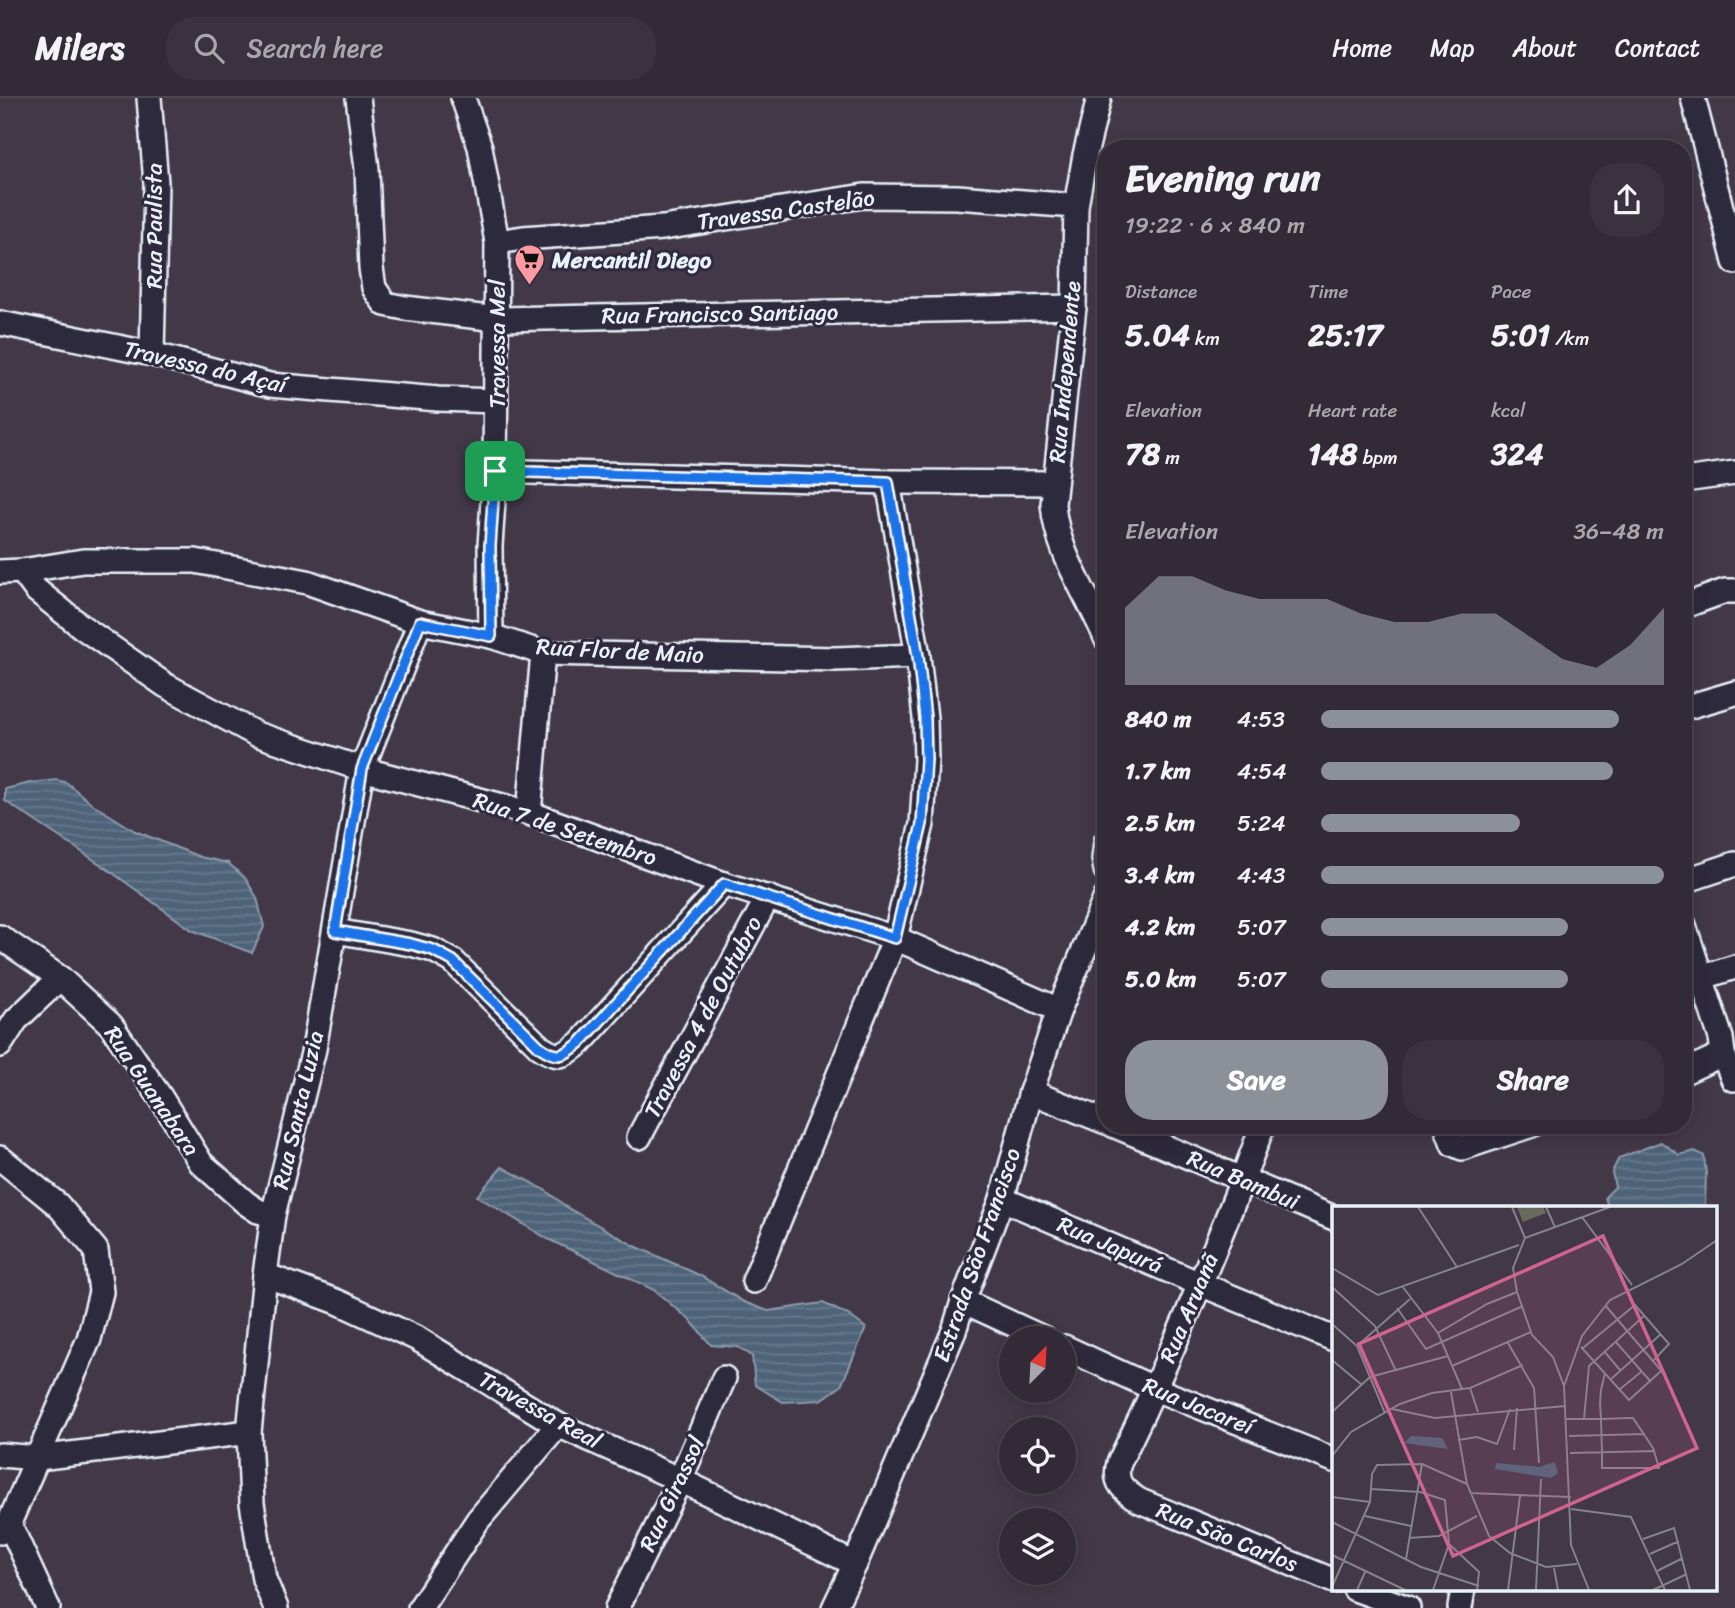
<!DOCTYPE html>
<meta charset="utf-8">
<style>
:root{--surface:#322a36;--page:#3a323e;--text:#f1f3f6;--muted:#a8a7ad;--line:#4d4651;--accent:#8c9099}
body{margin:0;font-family:Sriracha,sans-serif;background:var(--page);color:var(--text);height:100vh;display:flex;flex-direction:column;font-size:26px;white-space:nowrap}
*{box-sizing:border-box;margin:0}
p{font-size:23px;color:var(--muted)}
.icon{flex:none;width:38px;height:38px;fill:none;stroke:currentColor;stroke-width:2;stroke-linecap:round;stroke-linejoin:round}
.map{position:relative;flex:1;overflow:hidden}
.panel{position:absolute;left:1097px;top:42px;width:595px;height:994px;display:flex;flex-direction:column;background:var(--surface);border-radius:28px;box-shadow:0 4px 18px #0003,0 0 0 2px var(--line)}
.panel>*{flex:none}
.needle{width:46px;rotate:24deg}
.controls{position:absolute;left:999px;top:1228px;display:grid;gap:14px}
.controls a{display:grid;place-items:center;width:77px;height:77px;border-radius:50%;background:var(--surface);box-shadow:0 4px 18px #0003,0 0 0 2px var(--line);font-size:35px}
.pin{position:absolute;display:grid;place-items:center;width:60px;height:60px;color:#fff;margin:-30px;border-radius:14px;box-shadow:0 4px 10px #0006}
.round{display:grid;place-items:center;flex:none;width:74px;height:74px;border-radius:28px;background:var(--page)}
.summary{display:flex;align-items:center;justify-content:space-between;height:119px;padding:0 28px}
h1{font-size:38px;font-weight:800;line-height:52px}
.metrics{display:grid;grid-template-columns:repeat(3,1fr);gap:10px;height:119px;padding:7px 28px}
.metrics div{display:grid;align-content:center}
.metrics b{font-size:30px;font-weight:800}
.metrics small{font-size:19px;font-weight:400}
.metrics p{font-size:19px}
.chart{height:196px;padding:14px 28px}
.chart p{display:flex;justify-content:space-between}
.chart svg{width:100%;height:126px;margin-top:7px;fill:var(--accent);opacity:.7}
.primary-button{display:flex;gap:14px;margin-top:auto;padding:14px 28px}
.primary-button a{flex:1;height:80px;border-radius:28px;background:var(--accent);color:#fff;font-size:28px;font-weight:800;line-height:80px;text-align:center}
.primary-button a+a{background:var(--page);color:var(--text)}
ul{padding:0 28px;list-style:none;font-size:23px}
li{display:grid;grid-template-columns:112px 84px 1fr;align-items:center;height:52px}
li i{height:18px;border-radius:9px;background:var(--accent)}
header{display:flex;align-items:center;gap:42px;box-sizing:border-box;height:98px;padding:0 35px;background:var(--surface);border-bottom:2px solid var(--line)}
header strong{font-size:33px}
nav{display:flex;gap:38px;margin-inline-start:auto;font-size:24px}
.search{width:490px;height:63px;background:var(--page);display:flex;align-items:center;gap:18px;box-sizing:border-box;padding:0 24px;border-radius:28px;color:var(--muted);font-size:26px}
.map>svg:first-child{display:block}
</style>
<header>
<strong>Milers</strong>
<div class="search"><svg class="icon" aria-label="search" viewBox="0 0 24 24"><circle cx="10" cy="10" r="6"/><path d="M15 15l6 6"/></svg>Search here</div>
<nav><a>Home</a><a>Map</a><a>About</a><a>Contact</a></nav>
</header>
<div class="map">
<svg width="1735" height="1510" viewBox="0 0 1735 1510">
<defs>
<pattern id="water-rules" width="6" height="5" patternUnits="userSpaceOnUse" patternTransform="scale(1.75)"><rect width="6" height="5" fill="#4e6379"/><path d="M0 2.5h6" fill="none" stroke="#687a8d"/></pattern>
</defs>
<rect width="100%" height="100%" fill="#433848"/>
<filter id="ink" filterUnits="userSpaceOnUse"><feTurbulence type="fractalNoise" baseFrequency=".0143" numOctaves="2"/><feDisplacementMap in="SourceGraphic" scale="14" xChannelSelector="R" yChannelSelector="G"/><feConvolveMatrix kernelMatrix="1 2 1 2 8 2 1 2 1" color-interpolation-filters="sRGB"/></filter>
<g filter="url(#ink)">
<!-- water -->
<g fill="url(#water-rules)" stroke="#8c9cac" stroke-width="2">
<path d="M57,682L67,685L91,705L135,733L200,759L228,765L245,780L257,800L264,829L252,855L192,832L103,768L5,703V691L30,685Z"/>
<path d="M1661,1044L1679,1057L1695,1053L1704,1058L1706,1075L1705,1109H1608L1605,1099L1615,1089L1612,1074L1619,1060Z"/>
<path d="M502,1069L545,1092L568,1110L635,1148L699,1177L744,1204L768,1213L823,1205L850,1218L866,1230L841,1288L821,1302L783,1304L755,1287L752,1258L738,1249L711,1247L691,1223L654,1192L548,1141L477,1098Z"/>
</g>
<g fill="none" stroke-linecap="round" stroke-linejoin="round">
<defs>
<g id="minor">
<path d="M149,0L156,85L152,256"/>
<path d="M358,0L367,71L371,170L374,190L385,206L405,210L497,221L1074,209"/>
<path d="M463,0L480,49L497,144L495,373L490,448L491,538"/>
<path d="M1099,0L1085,57L1076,108L1074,209L1053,406C1057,456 1087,495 1106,540"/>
<path d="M1693,0L1735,164"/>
<path d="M497,144L523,140L663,130L864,98L957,99L1076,108"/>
<path d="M0,225L152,256L270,287L438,301L496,303"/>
<path d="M495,373L888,384L1055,385"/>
<path d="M1684,382L1735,375"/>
<path d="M22,473L36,492L82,529L165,587L256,636L362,671L529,715L724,786L895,840L1059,912"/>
<path d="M0,474L22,473L83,463H195L307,484L420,524L491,538L543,555L835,561L918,558"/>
<path d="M1684,508L1725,493H1735"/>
<path d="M1684,610L1735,595"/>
<path d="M529,715L543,555"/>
<path d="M1106,744L1104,761L1106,772"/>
<path d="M1684,783L1735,766"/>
<path d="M1684,827L1721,940L1723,956L1733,981"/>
<path d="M335,833L411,846L433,852L453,863L540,949C559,962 563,958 580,945L724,786"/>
<path d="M0,839L60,880L111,927L161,1000L201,1065L246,1105L258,1113L273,1117"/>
<path d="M1700,880L1735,869"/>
<path d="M0,947L16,922L60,880"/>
<path d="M1684,974L1723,956"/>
<path d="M1031,994L1106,1024"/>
<path d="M1113,1027L1334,1120"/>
<path d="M1263,1027C1220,1142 1173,1255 1119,1365C1113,1385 1124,1393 1140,1403L1334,1483"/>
<path d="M1446,1027L1453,1046L1462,1050L1532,1027"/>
<path d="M639,1039L768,799"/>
<path d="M0,1060L58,1107L96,1152L101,1194L89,1241L9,1425L0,1434"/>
<path d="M1002,1101L1200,1186L1334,1241"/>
<path d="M265,1177L338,1204L418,1241L558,1327L680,1382L855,1466"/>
<path d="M754,1183L895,840L922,726L926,662L925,620L918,558L888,384"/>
<path d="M963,1203L1045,1241"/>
<path d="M1064,1249L1155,1291L1334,1362"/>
<path d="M0,1357L38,1360L249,1334"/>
<path d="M9,1425L48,1510"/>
<path d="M1355,1491L1408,1510"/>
<path d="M276,1510L264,1481L252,1405L249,1334L265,1177L273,1117L314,951L362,671L420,524"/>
<path d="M420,1510L478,1422L558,1327"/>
<path d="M617,1510L680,1382L724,1280"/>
<path d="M834,1510L855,1466L954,1233L963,1203L1002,1101L1031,994L1059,912L1106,799"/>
<path d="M1460,1510L1463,1491"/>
</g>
</defs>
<!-- minor casing -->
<use href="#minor" stroke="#e8f1f8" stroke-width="28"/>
<!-- minor -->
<use href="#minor" stroke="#2f2a3d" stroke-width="23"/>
</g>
</g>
<g fill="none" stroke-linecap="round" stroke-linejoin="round" filter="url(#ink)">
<defs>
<path id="route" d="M495,373L888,384L918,558L925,620L926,662L922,726L895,840L724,786L580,945C563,958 559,962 540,949L453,863L433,852L411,846L335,833L362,671L420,524L491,538L490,448Z"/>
</defs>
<!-- route casing -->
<use href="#route" stroke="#fff" stroke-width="14"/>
<!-- route -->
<use href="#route" stroke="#1a73e8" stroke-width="9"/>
</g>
<!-- icons -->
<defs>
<symbol id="supermarket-pin" viewBox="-11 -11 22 30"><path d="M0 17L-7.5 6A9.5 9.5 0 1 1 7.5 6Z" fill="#ff9aa2" stroke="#2f2a3d"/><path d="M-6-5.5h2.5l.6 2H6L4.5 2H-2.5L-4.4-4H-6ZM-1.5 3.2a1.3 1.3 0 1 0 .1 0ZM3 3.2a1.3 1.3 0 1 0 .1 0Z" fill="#111"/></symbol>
</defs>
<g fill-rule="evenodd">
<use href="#supermarket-pin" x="512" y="144" width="35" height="47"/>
</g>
<g text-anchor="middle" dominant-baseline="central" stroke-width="6" stroke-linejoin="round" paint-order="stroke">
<!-- street labels -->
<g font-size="23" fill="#e8f1f8" stroke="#2f2a3d">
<text transform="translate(786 112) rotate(-8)">Travessa Castelão</text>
<text transform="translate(154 128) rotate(-90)">Rua Paulista</text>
<text transform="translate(720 216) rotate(-1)">Rua Francisco Santiago</text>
<text transform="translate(497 246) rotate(-90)">Travessa Mel</text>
<text transform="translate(205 269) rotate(13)">Travessa do Açaí</text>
<text transform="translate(1065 274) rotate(-85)">Rua Independente</text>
<text transform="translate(620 553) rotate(3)">Rua Flor de Maio</text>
<text transform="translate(565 731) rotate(18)">Rua 7 de Setembro</text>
<text transform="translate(703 919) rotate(-62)">Travessa 4 de Outubro</text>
<text transform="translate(152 993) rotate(56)">Rua Guanabara</text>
<text transform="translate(298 1012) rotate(-77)">Rua Santa Luzia</text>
<text transform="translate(1243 1082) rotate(23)">Rua Bambui</text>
<text transform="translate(1110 1147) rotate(23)">Rua Japurá</text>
<text transform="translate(977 1157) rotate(-71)">Estrada São Francisco</text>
<text transform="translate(1189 1210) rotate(-67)">Rua Aruanã</text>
<text transform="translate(1198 1308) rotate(22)">Rua Jacareí</text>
<text transform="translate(540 1312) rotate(29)">Travessa Real</text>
<text transform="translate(672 1396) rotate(-65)">Rua Girassol</text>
<text transform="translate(1227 1439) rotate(22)">Rua São Carlos</text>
</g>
<!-- poi labels -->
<g font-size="23" font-weight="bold" fill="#e8f1f8" stroke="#2f2a3d" text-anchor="start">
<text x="552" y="162">Mercantil Diego</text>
</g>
</g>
<!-- overview -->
<g transform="translate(1332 1108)">
<rect width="385" height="385" fill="#433848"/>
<path d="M185,1H211L214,7L191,16Z" fill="#686b5c"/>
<path d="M79,230L110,232L116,243L72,237ZM223,256L226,267L219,272L163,263L164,257L207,261Z" fill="#4e6379"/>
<path fill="none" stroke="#85828e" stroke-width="2" d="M86,1L125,61M180,1L193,32L181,62L185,86L200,129L221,151L232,180L239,339L257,384M214,1L223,21M250,11L300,79M193,32L278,1M0,62L46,89L187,39M70,80L106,127L130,183M0,81L43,120L64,165M273,99L332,168M65,102L94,143L191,100M0,118L25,140L53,207M106,127L155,98L185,86M283,135L319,176M176,137L202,182L207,257M25,140L78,93M249,141L297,194L329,165M251,142L303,99L337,138L321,155M272,145L288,164M0,154L30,179M120,160L199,126M278,174L329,128M232,180L250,130L278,94L350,58L385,34M138,182L146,206M287,184L309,166M119,186L135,278L157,330L178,347L214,361L245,358M60,203L103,212L233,200M0,206L38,171L116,150M234,213H269L297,212H301L321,242L327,262H270V247L269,213L268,196L269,184L273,167M252,213L257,160L313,109M237,230L313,228M126,234L145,231L165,238L178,203M182,244L185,202M238,247L323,245M0,250L19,226L68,198L100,187L138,182L191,159M39,283L88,286L113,294L117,338L101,384M138,287L239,291M0,291L38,296M239,303L299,311L333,384M33,310L79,320M0,316L89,361L147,380M77,332L107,330L145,310M311,333L342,322L358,384M117,338L147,366L145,384M318,348L347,335M0,349L73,384M74,353L90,258M222,362L226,384M325,365L351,352M0,381L38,296L40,268L45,259L90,258L135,278M25,384L34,364M176,384L188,290M204,384L209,273M321,384L355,368"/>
<path fill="#cf6492" fill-opacity="0.15" stroke="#cf6492" stroke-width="3.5" d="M271,30L365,242L121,350L27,138Z"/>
<rect width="385" height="385" fill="none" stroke="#e8f1f8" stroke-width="3.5"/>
</g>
</svg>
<div class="controls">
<a><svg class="needle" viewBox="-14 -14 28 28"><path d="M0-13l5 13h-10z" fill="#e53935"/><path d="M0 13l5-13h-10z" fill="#a8a7ad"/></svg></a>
<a><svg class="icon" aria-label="locate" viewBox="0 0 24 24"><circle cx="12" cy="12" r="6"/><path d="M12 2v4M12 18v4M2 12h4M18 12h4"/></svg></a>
<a><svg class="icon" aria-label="layers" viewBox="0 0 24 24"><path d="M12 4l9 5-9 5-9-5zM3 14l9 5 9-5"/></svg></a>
</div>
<div class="pin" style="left:495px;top:373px;background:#1e9e55"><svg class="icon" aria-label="arrive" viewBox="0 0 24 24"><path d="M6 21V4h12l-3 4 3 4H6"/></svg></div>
<section class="panel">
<div class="summary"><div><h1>Evening run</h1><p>19:22 · 6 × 840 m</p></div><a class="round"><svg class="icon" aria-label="share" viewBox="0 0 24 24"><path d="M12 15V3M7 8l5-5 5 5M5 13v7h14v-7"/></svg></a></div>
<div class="metrics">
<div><p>Distance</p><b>5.04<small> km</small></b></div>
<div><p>Time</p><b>25:17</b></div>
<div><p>Pace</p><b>5:01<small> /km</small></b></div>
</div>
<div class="metrics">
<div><p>Elevation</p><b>78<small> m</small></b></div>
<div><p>Heart rate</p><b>148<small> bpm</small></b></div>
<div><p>kcal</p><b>324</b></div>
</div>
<div class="chart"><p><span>Elevation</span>36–48 m</p>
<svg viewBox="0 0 160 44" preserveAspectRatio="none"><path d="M0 44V17L10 6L20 6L30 11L40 14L50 14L60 14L70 19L80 22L90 22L100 19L110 19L120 27L130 35L140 38L150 30L160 17V44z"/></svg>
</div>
<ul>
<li><b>840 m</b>4:53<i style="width:87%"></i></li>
<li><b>1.7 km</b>4:54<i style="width:85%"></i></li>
<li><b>2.5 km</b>5:24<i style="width:58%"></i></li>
<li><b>3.4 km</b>4:43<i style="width:100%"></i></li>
<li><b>4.2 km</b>5:07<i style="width:72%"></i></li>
<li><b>5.0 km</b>5:07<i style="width:72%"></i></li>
</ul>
<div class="primary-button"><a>Save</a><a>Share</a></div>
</section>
</div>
